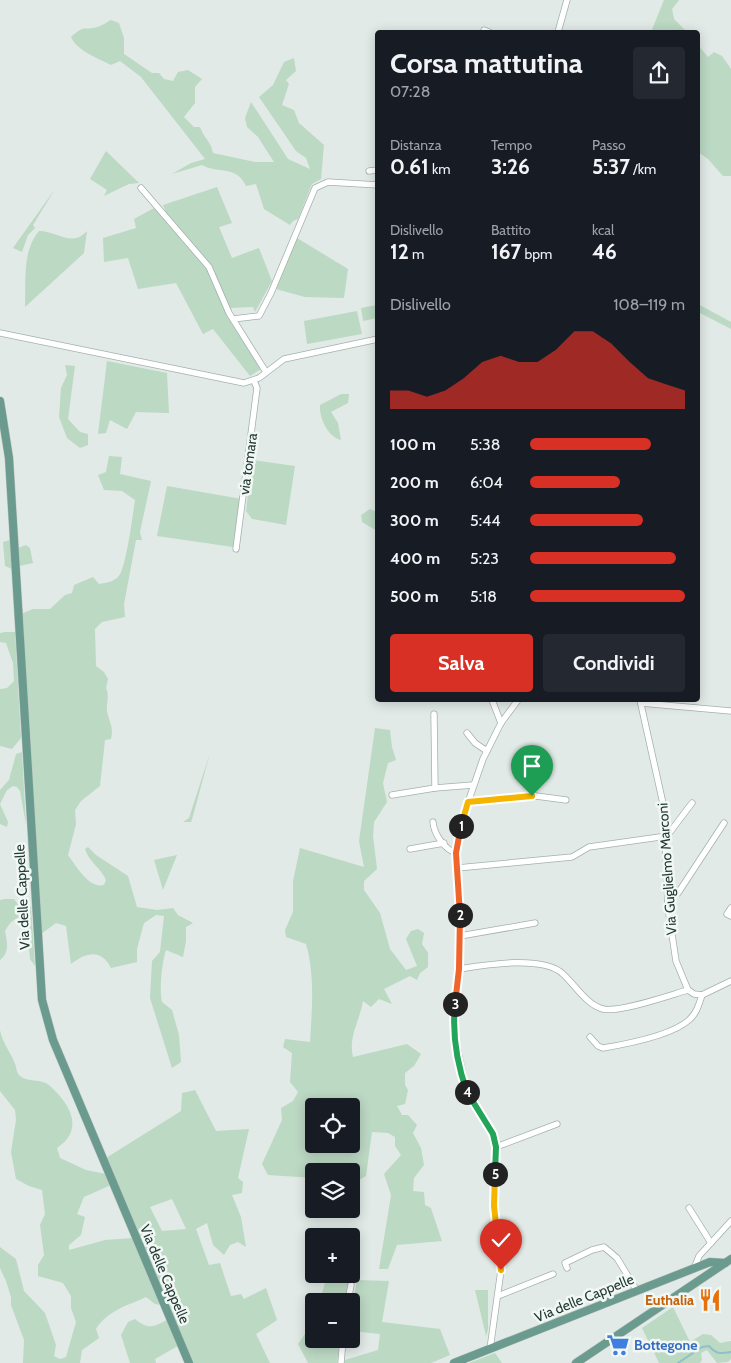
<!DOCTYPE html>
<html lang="it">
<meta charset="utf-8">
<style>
:root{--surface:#171b24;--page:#242831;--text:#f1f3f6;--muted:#9ea1a6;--accent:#d93025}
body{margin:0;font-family:Cabin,sans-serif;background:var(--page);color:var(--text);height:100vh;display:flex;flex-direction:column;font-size:19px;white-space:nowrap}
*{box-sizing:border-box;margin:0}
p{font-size:16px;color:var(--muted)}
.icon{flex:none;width:28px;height:28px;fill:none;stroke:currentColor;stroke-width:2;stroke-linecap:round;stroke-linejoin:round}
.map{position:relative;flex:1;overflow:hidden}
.side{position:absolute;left:375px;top:30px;width:325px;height:672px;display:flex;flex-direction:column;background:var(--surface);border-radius:5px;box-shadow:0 2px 12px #0003}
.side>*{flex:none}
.controls{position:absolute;left:305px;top:1098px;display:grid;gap:10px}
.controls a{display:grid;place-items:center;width:55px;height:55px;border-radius:5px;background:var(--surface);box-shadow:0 2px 12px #0003;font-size:25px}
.pin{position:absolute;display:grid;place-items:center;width:42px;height:42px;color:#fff;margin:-51px -21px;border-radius:50% 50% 50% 0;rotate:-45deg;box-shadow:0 0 5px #0007}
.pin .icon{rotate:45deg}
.km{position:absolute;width:25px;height:25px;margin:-12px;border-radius:50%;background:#222;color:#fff;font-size:14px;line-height:25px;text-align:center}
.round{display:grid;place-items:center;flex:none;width:52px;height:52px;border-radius:5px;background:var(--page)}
.headline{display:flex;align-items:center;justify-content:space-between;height:85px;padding:0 15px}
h1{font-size:28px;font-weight:800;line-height:38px}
.figures{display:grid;grid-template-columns:repeat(3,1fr);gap:8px;height:85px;padding:5px 15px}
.figures div{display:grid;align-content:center}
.figures b{font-size:21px;font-weight:800}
.figures small{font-size:14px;font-weight:400}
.figures p{font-size:14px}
.chart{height:140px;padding:10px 15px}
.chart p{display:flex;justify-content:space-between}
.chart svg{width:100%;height:90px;margin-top:5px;fill:var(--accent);opacity:.7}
.action{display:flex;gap:10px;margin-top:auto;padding:10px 15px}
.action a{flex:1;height:58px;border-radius:5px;background:var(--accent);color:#fff;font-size:20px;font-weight:800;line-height:58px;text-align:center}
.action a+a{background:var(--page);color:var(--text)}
ul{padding:0 15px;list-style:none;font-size:16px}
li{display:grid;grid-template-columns:80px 60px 1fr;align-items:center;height:38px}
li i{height:12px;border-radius:6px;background:var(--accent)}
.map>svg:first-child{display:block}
</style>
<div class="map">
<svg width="731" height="1363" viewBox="0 0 731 1363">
<rect width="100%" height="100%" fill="#e1eae6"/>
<!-- green -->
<g fill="#bcd9c4" fill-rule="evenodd">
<path d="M664,0H679L672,9L674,19L687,32H651Z"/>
<path d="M111,20L119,23L124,38V54L152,73H159L164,79L173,81L178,72L188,70L202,79L195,87V103L184,117L194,127H200C204,138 211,142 213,153L255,162H274L258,137L247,127L245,118L251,102L288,159L310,169L306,158L296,151L259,97L273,85L284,62L294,58L296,71L286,80L289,84L282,105L294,110L299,123L324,145L321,179L312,184L298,219L293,221L290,225L264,209L256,184L246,186C237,165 218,174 202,165L172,174L191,163L205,159L141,77L120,61L111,65C98,58 77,51 71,37C85,24 84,31 97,27C102,26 107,22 111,20Z"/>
<path d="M698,45L708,57L714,52L722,56L731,69V176H723L708,159L698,152Z"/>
<path d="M106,151L139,183L129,184L104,196L107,190L90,179Z"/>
<path d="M217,187L232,223L219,227L232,258L259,248L272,281L255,312L253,307L230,308L209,263L167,215L163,205Z"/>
<path d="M55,189L33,225L35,228L28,235L22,252L13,248Z"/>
<path d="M154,208L208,268L229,319L261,369L250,376L213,329L203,334L176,283L138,289L128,258L104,262L103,238L136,228L134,219Z"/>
<path d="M39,231C58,231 71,248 87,231L84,253L25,307C26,281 22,251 39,231Z"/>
<path d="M297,238L348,269L344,298L305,297L276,289Z"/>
<path d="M698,304L731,322V329L698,312Z"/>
<path d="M377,305V318L363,321L361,308Z"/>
<path d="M357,311L362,334L307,344L304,321Z"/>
<path d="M107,361L167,373L169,413L136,412L127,429L110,420L106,433L98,434Z"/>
<path d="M65,365L75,366L68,419L80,432L88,434V445L80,448L67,438L59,417L61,388L67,375Z"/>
<path d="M341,394H349L348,403L331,412L338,423L341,440C328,437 319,418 320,405Z"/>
<path d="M109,456L122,457L120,474L151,481L140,532L142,540H136L124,604L125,617L102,622L95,629L96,666L104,672L108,679L106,688C110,697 106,702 107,711C109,722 114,727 111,739L105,740L100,786L81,801L75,810L76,824L68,855C76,866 89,889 104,885L106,880C101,868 89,862 85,849L88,847L96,855L128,876L137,907L157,910L173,908L178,915L193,923L186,927V941L183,957L166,950C162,962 159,990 162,1002L172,1010L179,1035L181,1062L172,1068L150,998L152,961L160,952L164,916L156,915L144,923L137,949V962L111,968C101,949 87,952 71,964L66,926L56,923L41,934L21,614L33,609H50L65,595L72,593L74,585L93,577L99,584C105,583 113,582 118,577C126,570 133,513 135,500L122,491L104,490L98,475L106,472Z"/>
<path d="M252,460L295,466L286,525L252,519L246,511Z"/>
<path d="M167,486L242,499L233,547L157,536Z"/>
<path d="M370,509L377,512V531L362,522L361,515Z"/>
<path d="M10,540L12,569L5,566L3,542Z"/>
<path d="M26,545L30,548L33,563L19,566L18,548Z"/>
<path d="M5,632H15L21,738L12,749L0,746V689L7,688L14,681L13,663L6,643L0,642V633Z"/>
<path d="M375,728L390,730L392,747L396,760L388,763L383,783L387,802L374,822L373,836L377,869L364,881V890L380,913L390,949L406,970L417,966L406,939L411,931L418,929L424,933L422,944L428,953V967L420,973L417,980L410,976L384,989L392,1004L379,999L371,1007L363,1001C360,1020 348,1037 353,1057L407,1044L421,1054L414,1066L405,1073V1085L408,1090L405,1104L397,1106L402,1115H408L417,1125L413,1133L421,1148L424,1165L414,1178L413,1191L424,1192L425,1205L431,1208L442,1241L397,1245L388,1269H379L391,1195L384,1174L401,1155L395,1146V1137L388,1133L372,1132L366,1176L359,1180H351V1171H314V1178L268,1175L262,1164L282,1120L281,1108L293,1101L298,1092L290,1082L292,1053L283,1047L285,1039L310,1042C312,1011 315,974 306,944L286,937L285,930L293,912V881L300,848L364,867L359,841ZM314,1106H351V1144H314Z"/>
<path d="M22,752L26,825L20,791L17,787L13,786L7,790L0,804L8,822L7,827L0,824V790L9,780L16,754Z"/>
<path d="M210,753L193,816L191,822H183L189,818Z"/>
<path d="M177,855L163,890L154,860Z"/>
<path d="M5,899H14L19,906H31L35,966L30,959L26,916C15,917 10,922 5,931C7,942 10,952 0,960V900Z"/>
<path d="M0,1030C2,1043 11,1052 15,1064C17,1068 16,1072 19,1075C26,1083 42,1078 50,1086C70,1104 85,1129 57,1148L60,1158L86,1170L106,1174L111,1185L84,1197L77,1214L85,1217L81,1235L69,1245V1250L105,1240L133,1238L161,1305L155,1304L146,1297C127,1306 108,1310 96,1329L99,1338L82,1350L80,1363H23L24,1340L11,1305V1297L6,1281L0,1268V1247L16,1259L24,1291L45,1313L56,1345L54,1356L60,1359L66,1357L76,1322L71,1308V1296L63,1283L38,1276V1265L44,1255L40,1225L45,1214L42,1190L29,1186L16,1179L11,1152L16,1120L15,1110L0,1091Z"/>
<path d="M195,1090L216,1131L249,1129L238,1178L243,1182L242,1193L232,1195L241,1217L246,1247L238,1242L230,1245L224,1255L213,1245L207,1223L196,1229L209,1265L220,1263L231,1296L241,1294L244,1299L266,1288L277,1320L256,1334L270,1363H192L142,1243L147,1242L162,1262L165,1261L148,1237H139L106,1158L181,1111L182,1093ZM172,1199L186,1229L162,1231L150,1207Z"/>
<path d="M327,1275L349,1278L345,1301H320Z"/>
<path d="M357,1280L389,1281L382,1322L440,1329L450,1355L431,1363H344L345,1360L378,1350L380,1334L351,1331V1311Z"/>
<path d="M475,1290H488V1330L486,1336Z"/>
<path d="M673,1307L690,1342L703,1334L711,1335L720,1343L731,1341V1359L728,1362L717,1363L707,1350L701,1353L702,1360L700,1363H659L642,1328Z"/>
<path d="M135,1319C148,1330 154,1327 167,1320L178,1346L155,1359L156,1363H130L121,1335L128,1322Z"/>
<path d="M314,1321V1339H340L337,1363H308L298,1344Z"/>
<path d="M495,1353L502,1363H469Z"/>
</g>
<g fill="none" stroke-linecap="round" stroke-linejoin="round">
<!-- stream -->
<path stroke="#8fc0c9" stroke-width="2" d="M678,1363L702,1347L709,1346C716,1354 720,1354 731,1352"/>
<defs>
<g id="minor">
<path d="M484,30L489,32"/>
<path d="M558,32L567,0"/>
<path d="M369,171L378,170"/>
<path d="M141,188L209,267L229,313L266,372"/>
<path d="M233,319L259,316L271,293L315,188L328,182L378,185"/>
<path d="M0,333L244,383L259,378L284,359L378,339"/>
<path d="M236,549L257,388L254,381"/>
<path d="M492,700L501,723"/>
<path d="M640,700L664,808L668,908L676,961L688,990L694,994L702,995L731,981"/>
<path d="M641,703L731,711"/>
<path d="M434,714L435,788"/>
<path d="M467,733L475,743L487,751"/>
<path d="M392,795L435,788L473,785"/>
<path d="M468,801L536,796L566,800"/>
<path d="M433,822C434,834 444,849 456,853"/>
<path d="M410,849L444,843"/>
<path d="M457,868L572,857L589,847L667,836L692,803"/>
<path d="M668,898L678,893L724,823"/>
<path d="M731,908L727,914L731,916"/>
<path d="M460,936L535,923"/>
<path d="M459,969C484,965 543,955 563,974C575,985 587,1005 603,1009C619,1013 670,995 688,990"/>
<path d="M590,1037L598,1046L603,1048C627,1044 671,1036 689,1020C697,1013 699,1004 702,995"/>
<path d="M496,1147L557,1124"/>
<path d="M689,1208L711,1243"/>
<path d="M567,1268L565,1263L592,1250L604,1247L617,1258L637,1291"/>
<path d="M694,1269L699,1256L731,1221"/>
<path d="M498,1296L553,1274"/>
<path d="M348,1301L351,1285"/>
<path d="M490,1349L501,1270L494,1206L496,1147L493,1134L474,1106L466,1089L454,1032L460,936V897L456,848L465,811L483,759L501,723L518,700"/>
<path d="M341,1363L343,1339"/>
</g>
<g id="major">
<path d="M0,401L9,458L42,1000L53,1040L189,1363"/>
<path d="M454,1363L710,1262L725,1263"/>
<path d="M576,1363L731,1259"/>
</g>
</defs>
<!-- minor casing -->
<use href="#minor" stroke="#a4b1ad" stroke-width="7"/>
<!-- major casing -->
<use href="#major" stroke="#bdc4c2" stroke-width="9"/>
<!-- minor -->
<use href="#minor" stroke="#fff" stroke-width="5.5"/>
<!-- major -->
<use href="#major" stroke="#6b9b8e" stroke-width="8"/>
</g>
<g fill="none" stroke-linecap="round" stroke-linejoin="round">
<defs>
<path id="split-1" d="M461,826L468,802L532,796"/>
<path id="split-2" d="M460,915L456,853L461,826"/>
<path id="split-3" d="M455,1004L459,969L460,915"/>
<path id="split-4" d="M455,1004C452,1034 457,1064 467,1092"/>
<path id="split-5" d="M467,1092L493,1134L496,1147L495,1174"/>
<path id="split-6" d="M495,1174L494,1206L501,1270"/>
</defs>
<!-- split-1 casing -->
<use href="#split-1" stroke="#fff" stroke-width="10"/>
<!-- split-2 casing -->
<use href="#split-2" stroke="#fff" stroke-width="10"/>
<!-- split-3 casing -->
<use href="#split-3" stroke="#fff" stroke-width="10"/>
<!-- split-4 casing -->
<use href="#split-4" stroke="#fff" stroke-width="10"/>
<!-- split-5 casing -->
<use href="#split-5" stroke="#fff" stroke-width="10"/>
<!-- split-6 casing -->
<use href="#split-6" stroke="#fff" stroke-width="10"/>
<!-- split-1 -->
<use href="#split-1" stroke="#f5b400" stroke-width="6"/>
<!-- split-2 -->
<use href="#split-2" stroke="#f0652b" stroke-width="6"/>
<!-- split-3 -->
<use href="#split-3" stroke="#f0652b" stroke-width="6"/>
<!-- split-4 -->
<use href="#split-4" stroke="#22a559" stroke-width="6"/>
<!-- split-5 -->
<use href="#split-5" stroke="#22a559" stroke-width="6"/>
<!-- split-6 -->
<use href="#split-6" stroke="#f5b400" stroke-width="6"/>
</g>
<!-- icons -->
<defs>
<symbol id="restaurant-bare" viewBox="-9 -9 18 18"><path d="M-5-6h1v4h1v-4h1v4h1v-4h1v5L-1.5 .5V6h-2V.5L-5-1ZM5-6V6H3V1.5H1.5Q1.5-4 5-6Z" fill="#e8710a" stroke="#f1f7f4" stroke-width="2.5" paint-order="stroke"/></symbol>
<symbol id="supermarket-bare" viewBox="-9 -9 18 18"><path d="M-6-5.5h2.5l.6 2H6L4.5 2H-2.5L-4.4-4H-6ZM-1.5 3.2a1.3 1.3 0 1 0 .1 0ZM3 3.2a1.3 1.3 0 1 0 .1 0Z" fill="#3f7fe0" stroke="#f1f7f4" stroke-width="2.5" paint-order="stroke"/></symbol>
</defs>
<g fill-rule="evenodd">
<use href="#restaurant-bare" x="694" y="1284" width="32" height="32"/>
<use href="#supermarket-bare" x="602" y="1329" width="32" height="32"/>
</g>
<g text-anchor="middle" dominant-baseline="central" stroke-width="5" stroke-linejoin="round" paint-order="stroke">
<!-- street labels -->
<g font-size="14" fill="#233933" stroke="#f1f7f4">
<text transform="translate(248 464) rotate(-82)">via tomara</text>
<text transform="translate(667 869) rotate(-94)">Via Guglielmo Marconi</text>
<text transform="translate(22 897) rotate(-93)">Via delle Cappelle</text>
<text transform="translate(165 1274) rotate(67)">Via delle Cappelle</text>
<text transform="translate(584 1298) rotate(-22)">Via delle Cappelle</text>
</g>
<!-- food labels -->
<g font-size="14" font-weight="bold" fill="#c56008" stroke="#f1f7f4" text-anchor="end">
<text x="694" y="1300">Euthalia</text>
</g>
<!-- shop labels -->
<g font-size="14" font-weight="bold" fill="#366cbe" stroke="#f1f7f4" text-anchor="start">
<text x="634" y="1345">Bottegone</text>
</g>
</g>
</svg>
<div class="controls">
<a><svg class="icon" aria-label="locate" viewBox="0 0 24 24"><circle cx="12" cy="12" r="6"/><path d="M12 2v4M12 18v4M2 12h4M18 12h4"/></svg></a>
<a><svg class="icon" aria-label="layers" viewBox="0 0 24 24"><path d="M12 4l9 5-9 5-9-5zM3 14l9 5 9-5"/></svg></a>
<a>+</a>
<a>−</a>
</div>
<div class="pin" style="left:532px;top:796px;background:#1e9e55"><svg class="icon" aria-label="arrive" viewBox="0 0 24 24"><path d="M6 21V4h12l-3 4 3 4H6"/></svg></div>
<div class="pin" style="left:501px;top:1270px;background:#d93025"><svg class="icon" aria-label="check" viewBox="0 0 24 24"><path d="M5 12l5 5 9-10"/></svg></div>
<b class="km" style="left:461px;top:826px">1</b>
<b class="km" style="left:460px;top:915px">2</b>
<b class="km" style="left:455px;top:1004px">3</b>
<b class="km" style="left:467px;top:1092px">4</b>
<b class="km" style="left:495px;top:1174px">5</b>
<section class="side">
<div class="headline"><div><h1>Corsa mattutina</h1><p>07:28</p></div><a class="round"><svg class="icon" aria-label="share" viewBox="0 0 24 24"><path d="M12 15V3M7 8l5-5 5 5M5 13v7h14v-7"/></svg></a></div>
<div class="figures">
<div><p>Distanza</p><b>0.61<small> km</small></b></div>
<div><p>Tempo</p><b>3:26</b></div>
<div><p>Passo</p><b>5:37<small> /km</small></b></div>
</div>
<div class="figures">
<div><p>Dislivello</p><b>12<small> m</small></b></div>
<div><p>Battito</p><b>167<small> bpm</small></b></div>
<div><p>kcal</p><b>46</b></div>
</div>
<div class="chart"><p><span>Dislivello</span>108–119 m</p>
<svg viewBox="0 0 160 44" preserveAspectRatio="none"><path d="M0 44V35L10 35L20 38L30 35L40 29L50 21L60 18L70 21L80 21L90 15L100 6L110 6L120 12L130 21L140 29L150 32L160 35V44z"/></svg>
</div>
<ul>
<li><b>100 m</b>5:38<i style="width:78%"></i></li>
<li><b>200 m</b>6:04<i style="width:58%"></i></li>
<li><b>300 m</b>5:44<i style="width:73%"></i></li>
<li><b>400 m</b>5:23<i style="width:94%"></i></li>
<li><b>500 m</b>5:18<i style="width:100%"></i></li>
</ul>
<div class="action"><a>Salva</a><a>Condividi</a></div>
</section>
</div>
